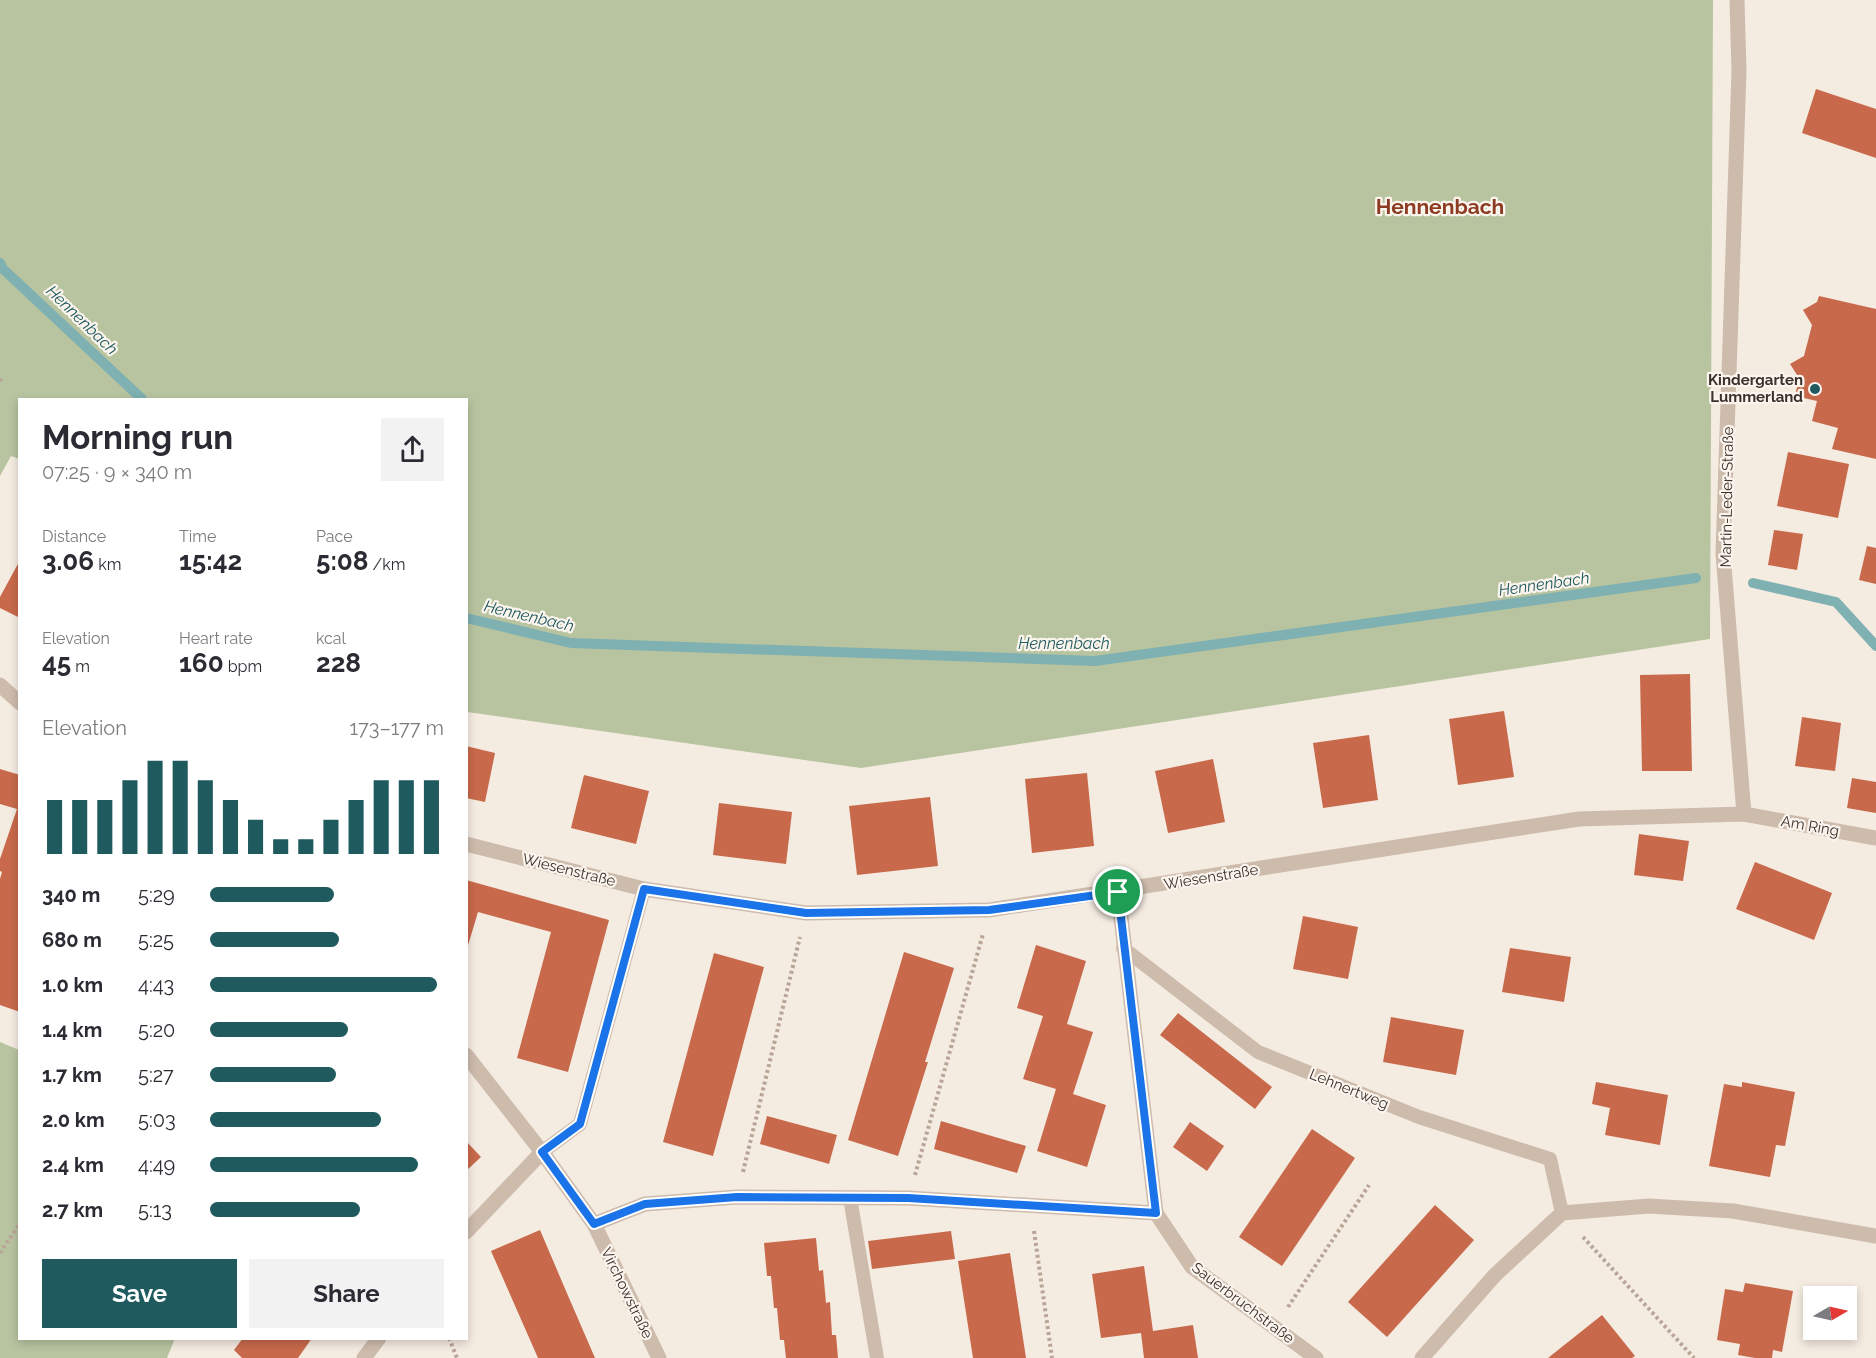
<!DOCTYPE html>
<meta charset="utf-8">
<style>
:root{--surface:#fff;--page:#f2f2f3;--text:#2b2b33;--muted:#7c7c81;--accent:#1f5a5e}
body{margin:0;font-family:Raleway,sans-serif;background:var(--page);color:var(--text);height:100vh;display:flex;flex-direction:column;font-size:22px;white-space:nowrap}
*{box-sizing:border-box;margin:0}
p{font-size:20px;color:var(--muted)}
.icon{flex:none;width:33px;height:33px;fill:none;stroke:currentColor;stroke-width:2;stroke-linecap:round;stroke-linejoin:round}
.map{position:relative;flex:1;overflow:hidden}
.panel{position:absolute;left:18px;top:398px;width:450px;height:942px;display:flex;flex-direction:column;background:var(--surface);border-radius:0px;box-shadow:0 3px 9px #0003}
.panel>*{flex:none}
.needle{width:39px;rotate:81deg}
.controls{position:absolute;left:1803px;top:1286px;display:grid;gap:12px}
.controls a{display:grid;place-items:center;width:54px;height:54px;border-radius:0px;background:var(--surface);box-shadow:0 3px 9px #0003;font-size:30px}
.pin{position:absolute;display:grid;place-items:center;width:51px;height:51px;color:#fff;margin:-26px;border:3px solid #fff;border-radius:50%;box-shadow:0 2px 6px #0007}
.round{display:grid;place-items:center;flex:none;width:63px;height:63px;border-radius:0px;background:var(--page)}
.headline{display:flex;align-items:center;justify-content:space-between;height:102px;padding:0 24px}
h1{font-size:33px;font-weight:700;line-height:45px}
.figures{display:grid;grid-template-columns:repeat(3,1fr);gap:9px;height:102px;padding:6px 24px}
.figures div{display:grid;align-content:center}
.figures b{font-size:26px;font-weight:700}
.figures small{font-size:16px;font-weight:400}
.figures p{font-size:16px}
.chart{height:168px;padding:12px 24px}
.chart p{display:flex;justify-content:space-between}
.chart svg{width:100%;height:108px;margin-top:6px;stroke:var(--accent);stroke-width:6}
.action{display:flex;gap:12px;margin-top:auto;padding:12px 24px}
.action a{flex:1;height:69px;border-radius:0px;background:var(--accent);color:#fff;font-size:24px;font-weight:700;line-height:69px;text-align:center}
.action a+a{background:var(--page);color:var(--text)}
ul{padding:0 24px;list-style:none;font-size:20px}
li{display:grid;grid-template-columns:96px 72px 1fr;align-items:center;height:45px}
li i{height:15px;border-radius:8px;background:var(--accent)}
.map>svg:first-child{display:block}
</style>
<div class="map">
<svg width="1876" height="1358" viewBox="0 0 1876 1358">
<rect width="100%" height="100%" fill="#f4ebe1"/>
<!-- green -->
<g fill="#b8c4a0">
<path d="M0,0H1713L1710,639L861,768L467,712L466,399H20L19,459L11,456L0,476Z"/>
<path d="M0,1042L19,1050L20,1338H175L167,1358H0Z"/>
</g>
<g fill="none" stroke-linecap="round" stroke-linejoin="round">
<!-- stream -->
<g stroke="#7fb0b2" stroke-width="10">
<path d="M0,263L3,269L142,399"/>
<path d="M1753,583L1836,602L1876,646"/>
<path d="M466,618L571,643L1095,661L1696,578"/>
</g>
</g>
<!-- building -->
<g fill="#c8694b">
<path d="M1816,89L1876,109V158L1802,133Z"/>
<path d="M1819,296L1876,309V459L1832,449L1838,428L1812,421L1817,401L1795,396L1799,378L1790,364L1804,356L1812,325L1803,310L1817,302Z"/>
<path d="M1788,452L1849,464L1838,518L1777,506Z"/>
<path d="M1774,530L1803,534L1797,570L1768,565Z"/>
<path d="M1867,546L1876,548V584L1859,580Z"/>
<path d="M20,560V618L0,608V597Z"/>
<path d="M1690,674L1692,771H1642L1640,675Z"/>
<path d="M1504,711L1514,777L1458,785L1449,719Z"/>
<path d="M1802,717L1841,723L1835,771L1795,766Z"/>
<path d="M1369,735L1378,800L1323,808L1313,743Z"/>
<path d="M466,746L495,753L485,802L466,798Z"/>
<path d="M1213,759L1225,822L1168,833L1155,771Z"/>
<path d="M0,769L20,775V1012L0,1005V879L2,872L0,871V859L17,809L0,804Z"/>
<path d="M1087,773L1094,846L1032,853L1025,779Z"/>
<path d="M584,775L649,791L636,844L571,828Z"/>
<path d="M1852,778L1876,782V813L1847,808Z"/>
<path d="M930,797L938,866L857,875L849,806Z"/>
<path d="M719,803L792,812L786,864L713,855Z"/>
<path d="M1639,834L1689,841L1683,881L1634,875Z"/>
<path d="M1755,862L1832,893L1814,940L1736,909Z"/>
<path d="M466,880L609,920L568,1072L517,1058L551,932L478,912L466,952Z"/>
<path d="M1303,916L1358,927L1348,979L1293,969Z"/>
<path d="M1036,945L1086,961L1067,1024L1093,1032L1073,1094L1106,1105L1087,1167L1037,1151L1056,1089L1023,1079L1043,1016L1017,1008Z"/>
<path d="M1510,948L1571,957L1564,1002L1502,992Z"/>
<path d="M904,952L954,968L925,1062H928L898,1156L848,1140Z"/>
<path d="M714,953L764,967L713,1156L663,1142Z"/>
<path d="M1178,1013L1272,1087L1255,1109L1160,1035Z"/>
<path d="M1391,1017L1464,1030L1456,1075L1383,1062Z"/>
<path d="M1596,1082L1668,1095L1660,1145L1605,1135L1610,1108L1592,1104Z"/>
<path d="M1742,1082L1795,1092L1785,1146L1776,1145L1770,1177L1709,1166L1724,1084L1742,1087Z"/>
<path d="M767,1116L837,1135L829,1164L760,1144Z"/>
<path d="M941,1121L1026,1146L1017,1173L934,1149Z"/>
<path d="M1190,1122L1224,1146L1207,1171L1173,1147Z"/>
<path d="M1312,1129L1355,1158L1282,1266L1239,1237Z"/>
<path d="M466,1141L481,1157L466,1171Z"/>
<path d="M1435,1205L1474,1240L1387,1337L1348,1302Z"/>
<path d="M540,1230L566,1291L595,1358H538L491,1251Z"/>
<path d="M951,1231L955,1259L872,1269L868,1241Z"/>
<path d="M816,1238L819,1271L823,1270L826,1303L830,1302L832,1335H836L838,1358H786L784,1340H780L777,1308H774L771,1276H767L764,1243Z"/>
<path d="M1010,1253L1026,1358H973L958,1261Z"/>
<path d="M1144,1266L1153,1331L1193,1325L1198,1358H1144L1141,1333L1101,1338L1092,1274Z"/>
<path d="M1745,1283L1793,1291L1782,1352L1773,1350L1772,1358H1755L1738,1355L1740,1344L1717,1340L1725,1289L1743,1292Z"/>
<path d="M1602,1315L1635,1356L1632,1358H1548Z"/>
<path d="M243,1338H312L298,1358H242L234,1350Z"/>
</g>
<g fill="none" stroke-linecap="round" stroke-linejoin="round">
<!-- path -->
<g stroke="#b9a596" stroke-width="4" stroke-dasharray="3 3" stroke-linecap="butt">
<path d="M0,381L2,378"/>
<path d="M743,1172L800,937"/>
<path d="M915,1175L983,934"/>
<path d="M1034,1231L1052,1358"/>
<path d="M1583,1237L1694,1358"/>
<path d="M0,1253L20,1223"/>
<path d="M1288,1307L1369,1185"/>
<path d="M449,1338L457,1358"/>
</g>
<!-- lane -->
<g stroke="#cdbbac" stroke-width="14">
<path d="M1123,948L1258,1052L1419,1117L1550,1159L1562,1213"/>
<path d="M542,1152L580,1124L644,889"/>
<path d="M850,1198L877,1358"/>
</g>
<!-- street -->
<g stroke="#cdbbac" stroke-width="15">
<path d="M1737,0L1739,71L1723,554L1744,814"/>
<path d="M0,685L20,703"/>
<path d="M466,844L644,889L806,913L989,910L1579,819L1744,814L1876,838"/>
<path d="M1118,892L1156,1213L1192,1267L1316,1358"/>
<path d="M466,1055L542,1152L594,1224L659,1358"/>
<path d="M594,1224L645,1204L737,1197L908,1198L1156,1213"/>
<path d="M466,1232L542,1152"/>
<path d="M364,1358L379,1338"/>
<path d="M1422,1358L1495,1275L1562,1213L1649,1206L1733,1211L1876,1236"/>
</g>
</g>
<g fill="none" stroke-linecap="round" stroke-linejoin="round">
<defs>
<path id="route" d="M644,889L806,913L989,910L1118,892L1156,1213L908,1198L737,1197L645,1204L594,1224L542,1152L580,1124Z"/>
</defs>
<!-- route casing -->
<use href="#route" stroke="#fff" stroke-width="12"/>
<!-- route -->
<use href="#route" stroke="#1a73e8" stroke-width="8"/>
</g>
<!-- markers -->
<circle fill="#1f5a5e" stroke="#fbf5ee" stroke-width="2" cx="1815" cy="389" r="6"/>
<g text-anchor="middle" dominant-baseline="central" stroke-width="4.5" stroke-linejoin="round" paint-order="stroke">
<!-- poi labels -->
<g font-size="15" font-weight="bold" fill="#3b302b" stroke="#fbf5ee" text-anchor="end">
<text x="1803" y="380">Kindergarten<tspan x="1803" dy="17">Lummerland</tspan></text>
</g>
<!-- street labels -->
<g font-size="15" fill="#3b302b" stroke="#fbf5ee">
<text transform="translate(1727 497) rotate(-89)">Martin-Leder-Straße</text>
<text transform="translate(1810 826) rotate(10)">Am Ring</text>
<text transform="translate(569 870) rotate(14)">Wiesenstraße</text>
<text transform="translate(1211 877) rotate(-9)">Wiesenstraße</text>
<text transform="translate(1349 1089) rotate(22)">Lehnertweg</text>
<text transform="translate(627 1293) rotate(64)">Virchowstraße</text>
<text transform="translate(1243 1303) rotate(37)">Sauerbruchstraße</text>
</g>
<!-- water labels -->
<g font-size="16" font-style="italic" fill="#1f5a5e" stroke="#fbf5ee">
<text transform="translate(82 320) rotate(44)">Hennenbach</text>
<text transform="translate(1544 584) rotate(-8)">Hennenbach</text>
<text transform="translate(529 616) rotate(13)">Hennenbach</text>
<text x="1064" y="643">Hennenbach</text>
</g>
<!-- district labels -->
<g font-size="21" font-weight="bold" fill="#8c3b22" stroke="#fbf5ee">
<text x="1440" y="206">Hennenbach</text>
</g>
</g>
</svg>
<div class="controls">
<a><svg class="needle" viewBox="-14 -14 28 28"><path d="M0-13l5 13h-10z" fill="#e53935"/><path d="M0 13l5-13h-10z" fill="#7c7c81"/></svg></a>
</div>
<div class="pin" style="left:1118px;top:892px;background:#1e9e55"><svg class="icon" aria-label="arrive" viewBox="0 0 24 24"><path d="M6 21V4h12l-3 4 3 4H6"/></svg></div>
<section class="panel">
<div class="headline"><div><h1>Morning run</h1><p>07:25 · 9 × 340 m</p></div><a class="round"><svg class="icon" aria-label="share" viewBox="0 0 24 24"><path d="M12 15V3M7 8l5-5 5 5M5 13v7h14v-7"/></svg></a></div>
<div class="figures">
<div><p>Distance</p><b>3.06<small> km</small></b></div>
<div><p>Time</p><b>15:42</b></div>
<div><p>Pace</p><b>5:08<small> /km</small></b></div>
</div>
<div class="figures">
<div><p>Elevation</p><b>45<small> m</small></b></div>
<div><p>Heart rate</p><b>160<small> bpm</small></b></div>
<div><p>kcal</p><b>228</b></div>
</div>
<div class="chart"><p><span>Elevation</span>173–177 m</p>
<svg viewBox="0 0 160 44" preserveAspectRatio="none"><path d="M5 44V22M15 44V22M25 44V22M35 44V14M45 44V6M55 44V6M65 44V14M75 44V22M85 44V30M95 44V38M105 44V38M115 44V30M125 44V22M135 44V14M145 44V14M155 44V14"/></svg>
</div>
<ul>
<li><b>340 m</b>5:29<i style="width:53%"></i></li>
<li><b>680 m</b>5:25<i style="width:55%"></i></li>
<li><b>1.0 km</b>4:43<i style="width:97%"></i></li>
<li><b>1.4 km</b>5:20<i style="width:59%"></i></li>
<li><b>1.7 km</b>5:27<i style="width:54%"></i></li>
<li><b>2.0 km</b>5:03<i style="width:73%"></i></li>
<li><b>2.4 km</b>4:49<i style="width:89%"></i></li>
<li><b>2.7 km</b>5:13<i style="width:64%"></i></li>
</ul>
<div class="action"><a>Save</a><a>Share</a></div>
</section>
</div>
